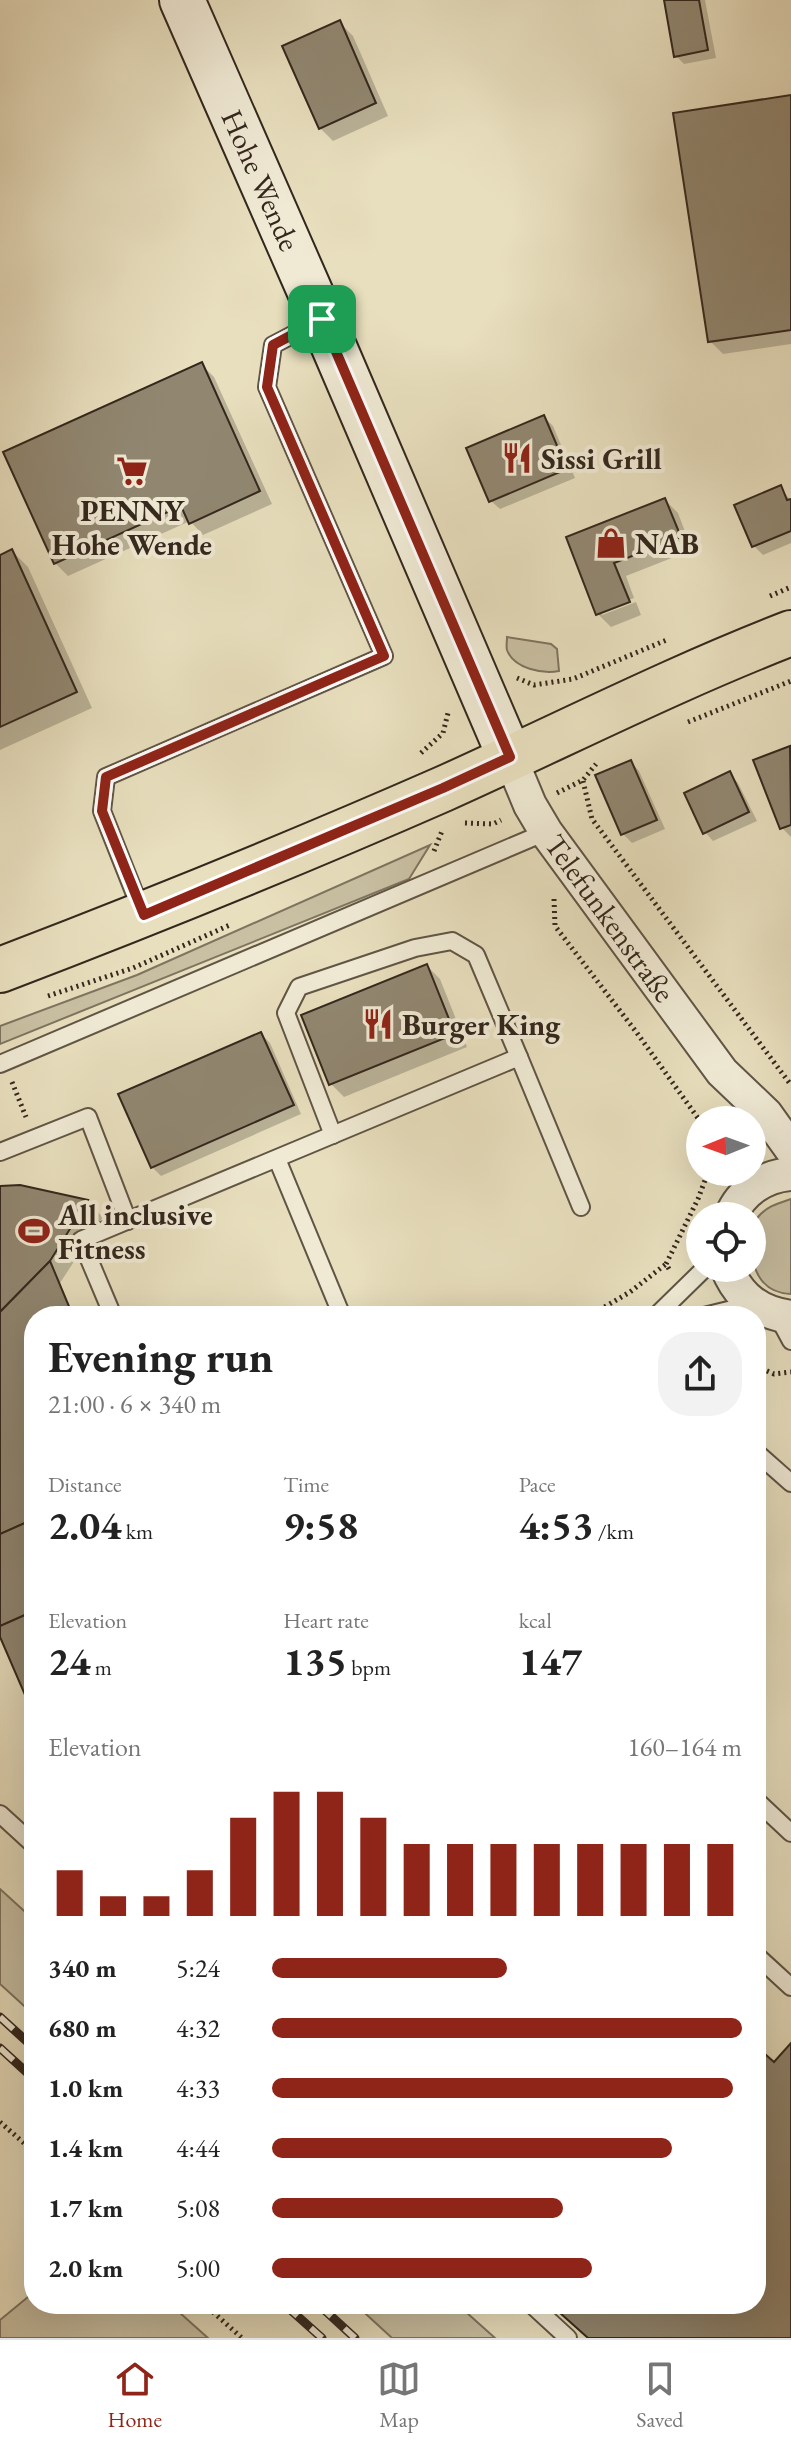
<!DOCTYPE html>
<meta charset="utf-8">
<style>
:root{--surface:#fff;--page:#f2f2f2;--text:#222;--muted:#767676;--line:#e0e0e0;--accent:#8f2418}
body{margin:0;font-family:"EB Garamond",serif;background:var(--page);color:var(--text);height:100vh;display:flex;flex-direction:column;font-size:30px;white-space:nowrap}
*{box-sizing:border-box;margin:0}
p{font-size:26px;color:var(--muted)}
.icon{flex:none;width:44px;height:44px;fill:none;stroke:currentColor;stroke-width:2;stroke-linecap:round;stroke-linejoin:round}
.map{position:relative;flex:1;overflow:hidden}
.details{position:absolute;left:24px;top:1306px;width:742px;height:1008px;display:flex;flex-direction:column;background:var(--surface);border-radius:32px;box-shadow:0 8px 32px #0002}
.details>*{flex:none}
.needle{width:52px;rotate:269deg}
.tools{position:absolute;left:686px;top:1106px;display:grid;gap:16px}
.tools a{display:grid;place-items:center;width:80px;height:80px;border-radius:50%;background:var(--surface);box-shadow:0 8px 32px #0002;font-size:40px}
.pin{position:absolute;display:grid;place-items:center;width:68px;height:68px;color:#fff;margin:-34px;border-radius:16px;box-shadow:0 4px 12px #0006}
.round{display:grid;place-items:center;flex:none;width:84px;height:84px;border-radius:32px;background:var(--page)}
.summary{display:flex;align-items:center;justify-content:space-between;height:136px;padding:0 24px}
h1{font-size:44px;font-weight:700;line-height:60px}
.metrics{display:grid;grid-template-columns:repeat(3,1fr);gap:12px;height:136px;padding:8px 24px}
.metrics div{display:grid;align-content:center}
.metrics b{font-size:40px;font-weight:700}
.metrics small{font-size:22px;font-weight:400}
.metrics p{font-size:22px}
.chart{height:224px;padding:16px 24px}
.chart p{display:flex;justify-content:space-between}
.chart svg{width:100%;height:144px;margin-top:8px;stroke:var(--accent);stroke-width:6}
ul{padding:0 24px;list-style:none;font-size:26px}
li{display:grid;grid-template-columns:128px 96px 1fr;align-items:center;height:60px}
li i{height:20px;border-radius:10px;background:var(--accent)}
.tab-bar{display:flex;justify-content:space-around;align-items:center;height:112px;border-top:2px solid var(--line);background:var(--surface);font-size:22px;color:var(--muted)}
.tab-bar a{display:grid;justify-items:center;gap:4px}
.tab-bar .on{color:var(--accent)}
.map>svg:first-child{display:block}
</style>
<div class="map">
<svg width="791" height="2338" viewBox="0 0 791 2338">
<rect width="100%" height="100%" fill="#e8dfbe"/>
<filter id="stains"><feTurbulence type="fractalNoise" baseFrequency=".0025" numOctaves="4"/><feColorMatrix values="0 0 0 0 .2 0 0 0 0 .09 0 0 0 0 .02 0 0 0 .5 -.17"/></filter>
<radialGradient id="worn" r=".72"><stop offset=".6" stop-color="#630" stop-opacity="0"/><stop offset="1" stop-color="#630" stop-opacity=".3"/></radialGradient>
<!-- green -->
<g fill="#c9c0a3" stroke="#7e7460" stroke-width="2">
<path d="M507,637L551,644L557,649L559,671C543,674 514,669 507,650C506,646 507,642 507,637Z"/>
<path d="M430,845L409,879L0,1044V1026L137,975Z"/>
<path d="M791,1199V1294C763,1293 752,1272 752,1247C752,1236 752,1226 758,1217C767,1206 779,1203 791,1199Z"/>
<path d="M0,1889L34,1920V2015L0,1984Z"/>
<path d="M34,2292V2304H170L208,2338H0V2320Z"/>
<path d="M355,2304H457L495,2338H392Z"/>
</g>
<!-- shadow -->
<g fill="#0003">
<path d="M666,0H705L716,58L684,64L676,56Z"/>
<path d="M340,23L353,36L388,116L333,141L320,128Z"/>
<path d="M791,97V344L723,354L710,341Z"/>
<path d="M202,365L214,377L272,504L203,535L190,521L68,576L55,563Z"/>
<path d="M544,417L553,426L575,478L500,509L491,501Z"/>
<path d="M780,487L791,501V543L763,555L754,546Z"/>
<path d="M665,500L678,513L692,550L626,576L634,598L602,610V615L636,602L641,615L611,627L598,614L569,538Z"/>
<path d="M12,551L28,567L92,708L0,750V557Z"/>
<path d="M790,748L791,750V837L782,828Z"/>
<path d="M631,762L639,771L665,829L632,843L623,834L598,776Z"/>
<path d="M730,774L738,783L757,821L713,841L705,832Z"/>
<path d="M427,966L440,979L467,1047L344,1097L331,1084Z"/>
<path d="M261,1034L270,1043L301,1114L161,1176L152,1167Z"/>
<path d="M0,1188L87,1202L103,1217L60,1283L74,1316H34V1707L0,1631Z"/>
</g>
<!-- building -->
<g fill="#918771" stroke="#33271d" stroke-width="2">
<path d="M664,0H699L708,50L674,57Z"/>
<path d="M340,20L376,103L319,129L282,46Z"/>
<path d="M791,95V330L708,342L673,113Z"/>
<path d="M202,362L260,491L189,524L181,506L54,564L3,452Z"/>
<path d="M544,415L567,469L489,502L466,448Z"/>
<path d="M781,485L787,500L791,499V531L752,547L734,505Z"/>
<path d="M665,498L681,537L614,563L630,602L596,615L566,537Z"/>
<path d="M12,549L77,692L0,727V555Z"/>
<path d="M790,746L791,825L780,829L753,760Z"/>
<path d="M631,760L657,820L621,835L595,775Z"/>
<path d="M730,771L749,812L703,834L684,793Z"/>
<path d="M427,964L455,1034L329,1085L301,1015Z"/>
<path d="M261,1032L294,1105L151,1168L118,1094Z"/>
<path d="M20,1185L88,1200L50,1261L0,1312V1186Z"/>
<path d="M50,1261L73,1316H34V1519L0,1534V1312Z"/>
<path d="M34,1519V1611L0,1626V1534Z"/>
<path d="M34,1611V1699L28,1702L0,1637V1626Z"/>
<path d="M791,2043V2338H588L550,2304H756V2046L774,2062Z"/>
</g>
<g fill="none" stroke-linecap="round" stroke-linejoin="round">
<defs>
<g id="lane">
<path d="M142,912L102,811L106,777L384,656L267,387L273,345L321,320"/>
<path d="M0,1064L546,832"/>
<path d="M333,1135L286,1013L299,987L415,948L452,941L476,955L519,1057"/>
<path d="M0,1152L88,1117L128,1221"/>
<path d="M277,1159L342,1316"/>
<path d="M777,1315L791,1341"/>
<path d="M113,1316L81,1240L519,1057L581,1207"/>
<path d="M656,1316L705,1268"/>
<path d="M704,1316L753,1304"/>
<path d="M756,1452L791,1483"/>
<path d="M756,1800L791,1833"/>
<path d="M0,1814L34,1845"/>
<path d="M756,1955L791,1987"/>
<path d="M531,2304L568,2338"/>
</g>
<g id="street">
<path d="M510,757L530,805L546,832L722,1072L766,1114L791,1149"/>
<path d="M731,1216C741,1191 765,1176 791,1174"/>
<path d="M727,1268C739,1298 760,1313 791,1317"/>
</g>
<path id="secondary" d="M182,0L322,319L510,757"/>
<path id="primary" d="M0,970C149,913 297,853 443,789C559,737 672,679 791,633"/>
</defs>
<!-- lane casing -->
<use href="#lane" stroke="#605545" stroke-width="20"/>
<!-- street casing -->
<use href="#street" stroke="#605545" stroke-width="36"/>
<!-- secondary casing -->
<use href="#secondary" stroke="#33271d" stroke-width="48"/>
<!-- primary casing -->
<use href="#primary" stroke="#33271d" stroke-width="48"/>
<!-- path -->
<g stroke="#33271d" stroke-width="5" stroke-dasharray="2 4" stroke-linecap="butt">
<path d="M770,596L791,587"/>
<path d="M517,678L534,685L573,679L669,639"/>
<path d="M688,722L791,681"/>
<path d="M421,753L443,733L448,713"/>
<path d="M583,781L592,819L791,1085"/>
<path d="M557,793L583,780L596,764"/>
<path d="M465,823L493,824L501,820"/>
<path d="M434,851L442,831"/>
<path d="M554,899L555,926L637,1033L700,1121"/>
<path d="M48,996L133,968L232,924"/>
<path d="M12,1082L26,1117"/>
<path d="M669,1269L666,1264L698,1199L708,1172"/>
<path d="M589,1316L630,1292L666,1264"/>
<path d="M756,1366L774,1374L791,1372"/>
<path d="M0,2122L34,2152"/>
<path d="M204,2304L242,2338"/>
</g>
<!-- lane -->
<use href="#lane" stroke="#f0ead5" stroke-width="16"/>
<!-- street -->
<use href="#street" stroke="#f0ead5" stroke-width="32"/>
<!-- secondary -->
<use href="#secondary" stroke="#f0ead5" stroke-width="44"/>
<!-- primary -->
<use href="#primary" stroke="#e8dfbe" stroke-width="44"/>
<defs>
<g id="rail">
<path d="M0,2017L34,2048"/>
<path d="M0,2048L34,2079"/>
<path d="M284,2304L322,2338"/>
<path d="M318,2304L355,2338"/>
</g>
</defs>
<!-- rail casing -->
<use href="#rail" stroke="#33271d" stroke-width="9"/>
<!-- rail -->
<use href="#rail" stroke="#f0ead5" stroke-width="6" stroke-dasharray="18" stroke-linecap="butt"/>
</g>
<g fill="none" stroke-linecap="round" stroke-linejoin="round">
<defs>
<path id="route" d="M322,319L510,757L443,788L144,915L102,811L106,777L384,656L267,387L273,345Z"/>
</defs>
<!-- route casing -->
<use href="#route" stroke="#fff" stroke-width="16"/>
<!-- route -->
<use href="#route" stroke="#8f2418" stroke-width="10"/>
</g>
<!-- icons -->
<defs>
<symbol id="restaurant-bare" viewBox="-9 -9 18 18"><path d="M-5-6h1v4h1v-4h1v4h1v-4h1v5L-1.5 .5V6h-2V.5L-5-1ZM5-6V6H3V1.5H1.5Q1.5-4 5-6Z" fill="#8f2418" stroke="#f0ead5" stroke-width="2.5" paint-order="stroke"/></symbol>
<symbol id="supermarket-bare" viewBox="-9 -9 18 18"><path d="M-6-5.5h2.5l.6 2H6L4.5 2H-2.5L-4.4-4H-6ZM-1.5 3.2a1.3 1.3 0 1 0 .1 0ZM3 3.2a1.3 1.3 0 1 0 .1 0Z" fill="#8f2418" stroke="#f0ead5" stroke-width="2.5" paint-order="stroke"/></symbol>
<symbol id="shop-bare" viewBox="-9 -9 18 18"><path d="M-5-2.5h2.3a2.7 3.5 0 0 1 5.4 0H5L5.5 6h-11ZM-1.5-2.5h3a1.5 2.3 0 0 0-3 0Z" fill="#8f2418" stroke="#f0ead5" stroke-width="2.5" paint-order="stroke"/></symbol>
<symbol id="stadium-bare" viewBox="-9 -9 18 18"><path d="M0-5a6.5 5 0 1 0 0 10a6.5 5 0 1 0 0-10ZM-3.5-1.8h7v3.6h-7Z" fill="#8f2418" stroke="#f0ead5" stroke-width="2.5" paint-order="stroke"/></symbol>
</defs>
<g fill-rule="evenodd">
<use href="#restaurant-bare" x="495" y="436" width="44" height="44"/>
<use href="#supermarket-bare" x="110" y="449" width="44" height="44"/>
<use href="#shop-bare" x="589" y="521" width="44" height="44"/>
<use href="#restaurant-bare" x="356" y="1002" width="44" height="44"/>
<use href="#stadium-bare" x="12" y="1209" width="44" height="44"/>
</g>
<g text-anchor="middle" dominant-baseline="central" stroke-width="8" stroke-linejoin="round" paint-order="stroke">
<!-- street labels -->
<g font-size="30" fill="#33271d" stroke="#f0ead5">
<text transform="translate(261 180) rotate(66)">Hohe Wende</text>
<text transform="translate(610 918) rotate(54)">Telefunkenstraße</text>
</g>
<!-- poi labels -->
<g font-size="30" font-weight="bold" fill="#33271d" stroke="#f0ead5" text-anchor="start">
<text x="541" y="458">Sissi Grill</text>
<text x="132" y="510" text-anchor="middle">PENNY<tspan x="132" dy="34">Hohe Wende</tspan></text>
<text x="635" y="543">NAB</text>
<text x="402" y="1024">Burger King</text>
<text x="58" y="1214">All inclusive<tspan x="58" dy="34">Fitness</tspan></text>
</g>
</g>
<rect width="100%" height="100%" filter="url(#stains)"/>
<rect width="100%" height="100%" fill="url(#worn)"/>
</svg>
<div class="tools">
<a><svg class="needle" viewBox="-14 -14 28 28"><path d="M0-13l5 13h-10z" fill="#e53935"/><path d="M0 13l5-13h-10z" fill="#767676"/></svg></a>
<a><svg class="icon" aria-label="locate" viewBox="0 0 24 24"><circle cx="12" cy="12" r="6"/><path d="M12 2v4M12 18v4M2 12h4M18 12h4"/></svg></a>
</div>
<div class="pin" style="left:322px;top:319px;background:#1e9e55"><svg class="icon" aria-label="arrive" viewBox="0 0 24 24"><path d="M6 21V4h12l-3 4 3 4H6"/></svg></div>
<section class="details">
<div class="summary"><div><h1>Evening run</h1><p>21:00 · 6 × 340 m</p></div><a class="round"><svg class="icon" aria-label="share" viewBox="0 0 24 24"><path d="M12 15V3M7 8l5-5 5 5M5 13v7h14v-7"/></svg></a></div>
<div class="metrics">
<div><p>Distance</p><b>2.04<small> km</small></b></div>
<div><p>Time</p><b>9:58</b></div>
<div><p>Pace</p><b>4:53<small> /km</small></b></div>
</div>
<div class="metrics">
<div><p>Elevation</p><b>24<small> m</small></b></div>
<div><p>Heart rate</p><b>135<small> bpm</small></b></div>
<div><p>kcal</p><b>147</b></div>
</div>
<div class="chart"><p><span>Elevation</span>160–164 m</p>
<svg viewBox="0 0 160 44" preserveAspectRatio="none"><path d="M5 44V30M15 44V38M25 44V38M35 44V30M45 44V14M55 44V6M65 44V6M75 44V14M85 44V22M95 44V22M105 44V22M115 44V22M125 44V22M135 44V22M145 44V22M155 44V22"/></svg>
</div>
<ul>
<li><b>340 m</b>5:24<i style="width:50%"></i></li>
<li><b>680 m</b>4:32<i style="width:100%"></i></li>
<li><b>1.0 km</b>4:33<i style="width:98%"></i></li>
<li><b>1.4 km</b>4:44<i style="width:85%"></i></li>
<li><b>1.7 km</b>5:08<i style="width:62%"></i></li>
<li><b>2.0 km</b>5:00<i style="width:68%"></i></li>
</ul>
</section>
</div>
<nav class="tab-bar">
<a class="on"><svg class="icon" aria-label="home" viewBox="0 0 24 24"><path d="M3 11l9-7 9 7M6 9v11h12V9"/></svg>Home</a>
<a><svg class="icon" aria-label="map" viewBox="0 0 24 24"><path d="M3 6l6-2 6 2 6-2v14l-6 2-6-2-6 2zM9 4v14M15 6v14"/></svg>Map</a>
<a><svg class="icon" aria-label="saved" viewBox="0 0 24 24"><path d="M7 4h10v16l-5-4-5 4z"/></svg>Saved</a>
</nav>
